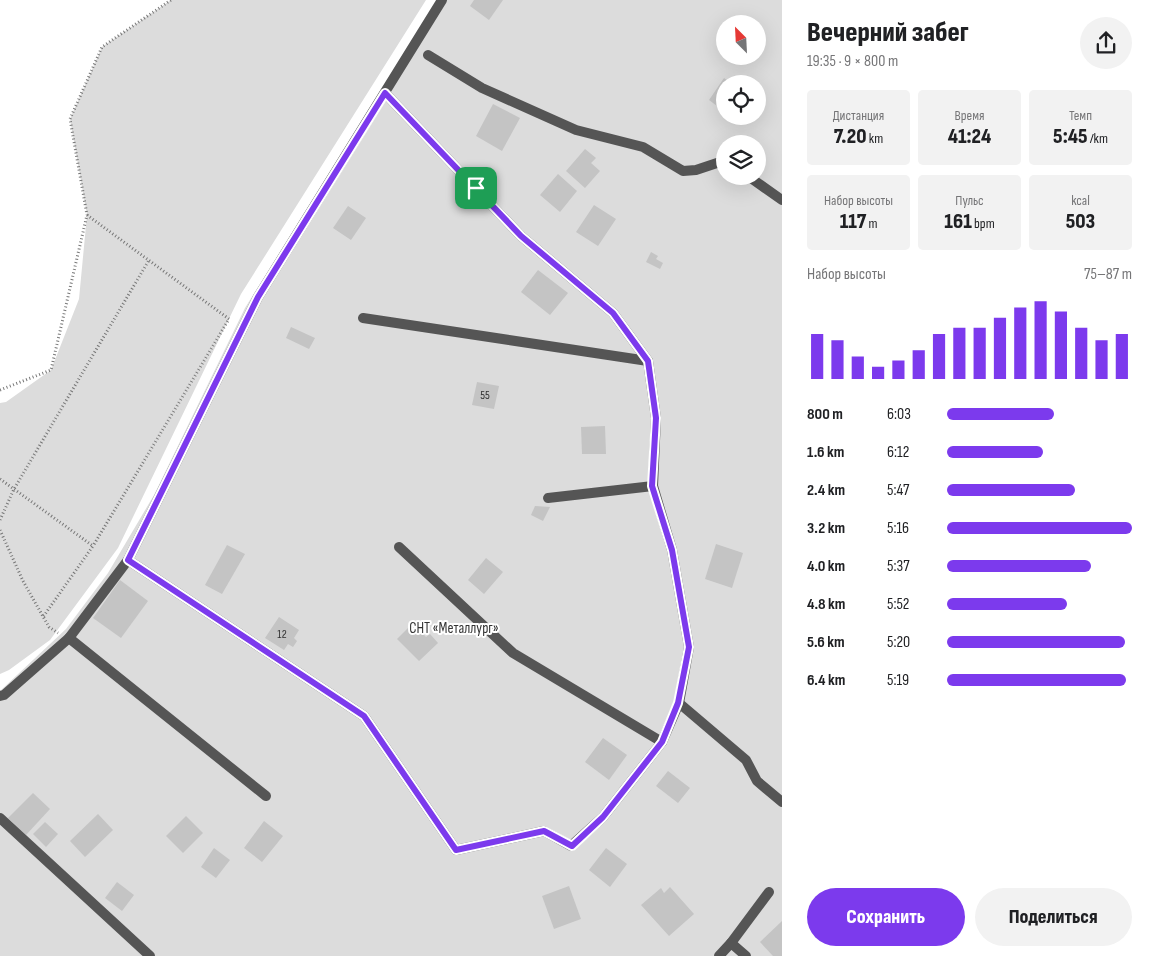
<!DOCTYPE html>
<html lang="ru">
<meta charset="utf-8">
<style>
:root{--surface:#fff;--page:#f2f2f2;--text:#202124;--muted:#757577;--accent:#7c3aed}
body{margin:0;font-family:"Sofia Sans Condensed",sans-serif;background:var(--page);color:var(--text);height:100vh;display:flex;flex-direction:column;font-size:19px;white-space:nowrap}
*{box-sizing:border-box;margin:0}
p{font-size:16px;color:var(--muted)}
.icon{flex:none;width:28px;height:28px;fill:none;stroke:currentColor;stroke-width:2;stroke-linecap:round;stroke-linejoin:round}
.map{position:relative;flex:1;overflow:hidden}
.panel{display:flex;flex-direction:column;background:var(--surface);width:375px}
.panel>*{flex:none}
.needle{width:32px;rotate:336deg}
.fabs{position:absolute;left:716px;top:15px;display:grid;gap:10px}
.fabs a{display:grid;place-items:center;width:50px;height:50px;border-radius:50%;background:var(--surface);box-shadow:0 5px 20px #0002;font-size:25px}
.pin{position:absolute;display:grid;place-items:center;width:42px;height:42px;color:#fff;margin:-21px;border-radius:10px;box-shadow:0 2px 8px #0006}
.round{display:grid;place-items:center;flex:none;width:52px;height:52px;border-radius:26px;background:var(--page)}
.headline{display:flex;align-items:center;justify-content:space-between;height:85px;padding:0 25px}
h1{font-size:28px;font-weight:800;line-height:38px}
.figures{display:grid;grid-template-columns:repeat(3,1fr);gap:8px;height:85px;padding:5px 25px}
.figures div{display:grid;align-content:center;border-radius:5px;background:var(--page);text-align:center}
.figures b{font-size:21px;font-weight:800}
.figures small{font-size:14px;font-weight:400}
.figures p{font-size:14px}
.chart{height:140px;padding:10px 25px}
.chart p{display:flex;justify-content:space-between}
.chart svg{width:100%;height:90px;margin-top:5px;stroke:var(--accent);stroke-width:6}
.cta{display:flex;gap:10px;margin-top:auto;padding:10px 25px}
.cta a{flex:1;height:58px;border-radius:30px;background:var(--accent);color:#fff;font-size:20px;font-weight:800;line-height:58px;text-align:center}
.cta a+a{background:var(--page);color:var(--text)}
ul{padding:0 25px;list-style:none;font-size:16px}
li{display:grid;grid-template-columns:80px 60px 1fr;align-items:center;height:38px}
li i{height:12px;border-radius:6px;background:var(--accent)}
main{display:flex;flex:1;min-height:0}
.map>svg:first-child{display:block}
</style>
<main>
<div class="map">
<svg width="782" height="956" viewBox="0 0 782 956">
<rect width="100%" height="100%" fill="#fff"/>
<!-- green -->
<g fill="#dcdcdc" fill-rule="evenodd">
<path d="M171,0H426L241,294L118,548L50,640L9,670L0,674V403L6,402L51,370L79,299L87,215L70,119L102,47Z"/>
<path d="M437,0H782V956H0V691L66,629L108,573L154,495L245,308ZM725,24H758V56H725ZM725,84H758V116H725ZM725,144H758V176H725Z"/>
</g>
<!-- building -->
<g fill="#c4c4c4">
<path d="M474,0H503L489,20L470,6Z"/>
<path d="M724,78L732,84H725V112L709,100Z"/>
<path d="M493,104L520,118L502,151L476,136Z"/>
<path d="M585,149L596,158L591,163L600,171L585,188L566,171Z"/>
<path d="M558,174L577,191L560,212L540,195Z"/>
<path d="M594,205L616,219L598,246L576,232Z"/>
<path d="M348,206L366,218L351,240L333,228Z"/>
<path d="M651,252L658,256L656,259L663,263L660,269L646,262Z"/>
<path d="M538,270L568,293L550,315L521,292Z"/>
<path d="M291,327L315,338L309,349L286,338Z"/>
<path d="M477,382L499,386L494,409L472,405Z"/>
<path d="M605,426L606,454H582L581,427Z"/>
<path d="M535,506L550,507L543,521L531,515Z"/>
<path d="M716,544L743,553L732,588L705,579Z"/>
<path d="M227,545L245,554L222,594L205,585Z"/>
<path d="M486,558L503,572L484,594L468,580Z"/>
<path d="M120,580L148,601L121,638L93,618Z"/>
<path d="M279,617L299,630L294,638L297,641L293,647L288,644L284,650L265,638Z"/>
<path d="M413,623L426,637L430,634L438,643L419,661L397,639Z"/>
<path d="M603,738L627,755L609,780L585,762Z"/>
<path d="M668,771L690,788L678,803L656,786Z"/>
<path d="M33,793L50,809L26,835L8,818Z"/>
<path d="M98,814L113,830L85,857L70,841Z"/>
<path d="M186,816L203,833L183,853L166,836Z"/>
<path d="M264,821L283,836L262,862L244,848Z"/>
<path d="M45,822L58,834L46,847L33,834Z"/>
<path d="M214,848L230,860L216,878L201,867Z"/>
<path d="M606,848L627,864L610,887L589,870Z"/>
<path d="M117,882L134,895L122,911L105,898Z"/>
<path d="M569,886L581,919L554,929L542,896Z"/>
<path d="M670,887L694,914L669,936L641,905L661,888L664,893Z"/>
<path d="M782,921V956H773L760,942Z"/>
</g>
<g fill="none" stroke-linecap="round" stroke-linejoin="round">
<!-- path -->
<g stroke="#777" stroke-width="3" stroke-dasharray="1 2.5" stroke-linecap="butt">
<path d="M87,215L229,319L93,546"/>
<path d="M0,390L51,370L87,215L70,119L102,47L171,0"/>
<path d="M0,479L93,546L43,617"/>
<path d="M0,520L14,489L149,260"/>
<path d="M0,530L23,581L49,627L58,633"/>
</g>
<!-- lane -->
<g stroke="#555" stroke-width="10">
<path d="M428,55L482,88L576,130L643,147L683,171L696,170L717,163H725"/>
<path d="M748,176L782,200"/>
<path d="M679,703L746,760L757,781L782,802"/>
<path d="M731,943L769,892"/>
</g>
<!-- street -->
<g stroke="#555" stroke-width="10">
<path d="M363,318L648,361"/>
<path d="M548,498L653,486"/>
<path d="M399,547L513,653L662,742"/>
<path d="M128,560L364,716L456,850L544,831L571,846L603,817L662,742L679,703L689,647L672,550L653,486L656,418L648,361L613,313L521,236L385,93"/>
<path d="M69,638L266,796"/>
<path d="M0,696L4,695L69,638L128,560L258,297L442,0"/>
<path d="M0,818L150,956"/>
<path d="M719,956L731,943L746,956"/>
</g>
</g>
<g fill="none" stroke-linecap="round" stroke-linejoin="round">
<defs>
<path id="route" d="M385,93L521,236L613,313L648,361L656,418L652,486L672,550L689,647L678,703L662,742L603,817L572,846L544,831L456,850L364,716L128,560L258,297Z"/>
</defs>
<!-- route casing -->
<use href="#route" stroke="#fff" stroke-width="10"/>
<!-- route -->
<use href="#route" stroke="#7c3aed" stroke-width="6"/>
</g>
<g text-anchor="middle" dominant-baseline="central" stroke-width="4" stroke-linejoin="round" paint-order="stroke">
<!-- number labels -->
<g font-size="12" fill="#313131">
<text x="485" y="395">55</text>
<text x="282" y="634">12</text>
</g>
<!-- park labels -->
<g font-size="15" fill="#333" stroke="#fff">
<text x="454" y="628">СНТ «Металлург»</text>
</g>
</g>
</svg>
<div class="fabs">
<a><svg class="needle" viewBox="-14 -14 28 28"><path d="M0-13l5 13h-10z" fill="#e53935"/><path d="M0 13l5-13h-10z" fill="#757577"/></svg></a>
<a><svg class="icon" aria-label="locate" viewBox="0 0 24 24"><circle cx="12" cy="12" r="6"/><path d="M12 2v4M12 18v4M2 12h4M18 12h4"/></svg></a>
<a><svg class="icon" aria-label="layers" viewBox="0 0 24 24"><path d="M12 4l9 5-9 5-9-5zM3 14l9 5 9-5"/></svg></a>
</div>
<div class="pin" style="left:476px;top:188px;background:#1e9e55"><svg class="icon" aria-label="arrive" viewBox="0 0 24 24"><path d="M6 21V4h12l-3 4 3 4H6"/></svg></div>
</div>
<section class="panel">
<div class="headline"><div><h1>Вечерний забег</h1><p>19:35 · 9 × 800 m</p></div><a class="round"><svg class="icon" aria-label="share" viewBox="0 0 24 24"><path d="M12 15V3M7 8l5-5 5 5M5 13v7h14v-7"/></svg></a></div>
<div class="figures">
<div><p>Дистанция</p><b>7.20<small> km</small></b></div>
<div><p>Время</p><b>41:24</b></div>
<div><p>Темп</p><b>5:45<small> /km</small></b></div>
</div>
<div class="figures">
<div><p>Набор высоты</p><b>117<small> m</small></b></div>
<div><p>Пульс</p><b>161<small> bpm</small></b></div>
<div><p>kcal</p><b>503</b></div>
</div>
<div class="chart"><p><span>Набор высоты</span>75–87 m</p>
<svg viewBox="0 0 160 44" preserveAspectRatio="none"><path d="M5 44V22M15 44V25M25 44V33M35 44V38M45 44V35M55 44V30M65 44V22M75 44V19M85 44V19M95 44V14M105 44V9M115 44V6M125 44V11M135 44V19M145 44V25M155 44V22"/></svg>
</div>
<ul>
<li><b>800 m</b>6:03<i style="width:58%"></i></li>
<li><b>1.6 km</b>6:12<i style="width:52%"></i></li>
<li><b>2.4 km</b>5:47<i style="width:69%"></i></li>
<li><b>3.2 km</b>5:16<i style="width:100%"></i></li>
<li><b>4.0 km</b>5:37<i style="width:78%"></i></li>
<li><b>4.8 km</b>5:52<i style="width:65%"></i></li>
<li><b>5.6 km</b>5:20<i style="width:96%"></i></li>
<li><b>6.4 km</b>5:19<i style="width:97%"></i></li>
</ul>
<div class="cta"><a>Сохранить</a><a>Поделиться</a></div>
</section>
</main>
